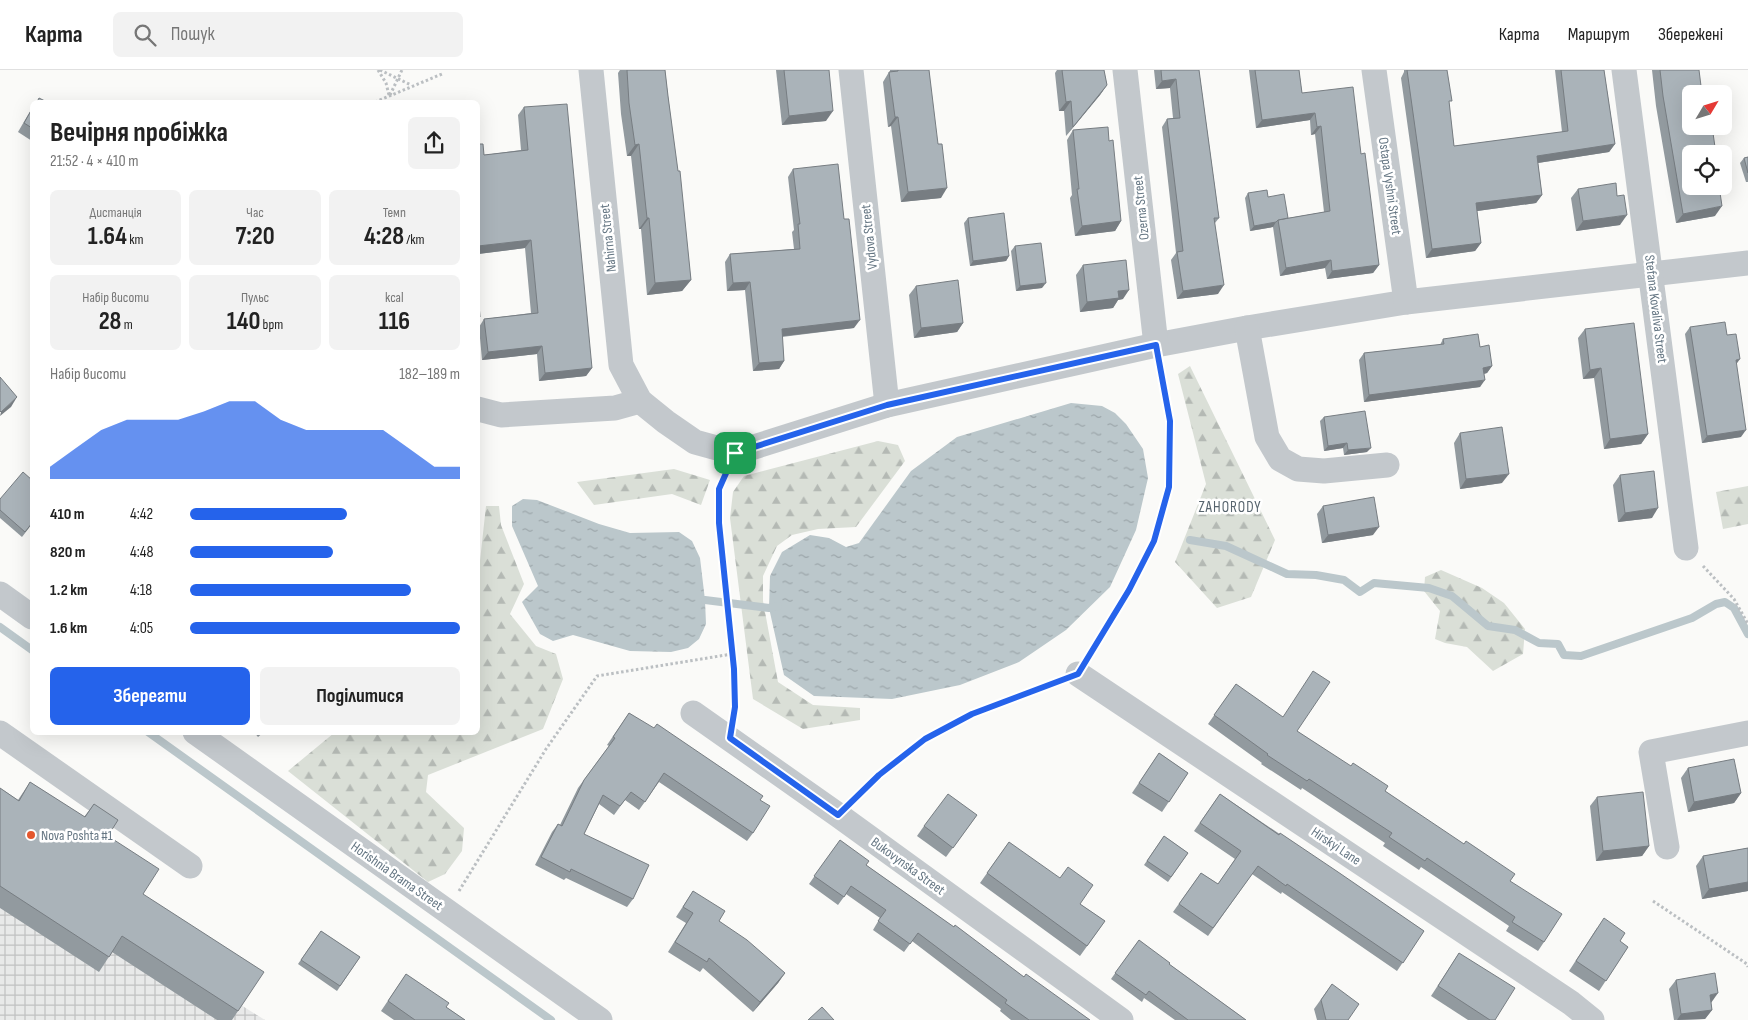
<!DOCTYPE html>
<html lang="uk">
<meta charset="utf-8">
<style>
:root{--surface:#fff;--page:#f2f2f2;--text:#222;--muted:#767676;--line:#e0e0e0;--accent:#2563eb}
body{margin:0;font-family:"Sofia Sans Condensed",sans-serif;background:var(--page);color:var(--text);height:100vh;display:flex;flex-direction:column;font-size:19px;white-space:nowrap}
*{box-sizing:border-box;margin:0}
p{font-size:16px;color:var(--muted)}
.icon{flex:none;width:28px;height:28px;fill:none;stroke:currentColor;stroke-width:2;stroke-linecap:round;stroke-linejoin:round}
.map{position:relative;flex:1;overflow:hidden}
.side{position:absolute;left:30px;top:30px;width:450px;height:635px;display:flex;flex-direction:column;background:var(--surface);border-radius:8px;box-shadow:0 5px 20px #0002}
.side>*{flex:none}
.needle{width:32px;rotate:52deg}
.buttons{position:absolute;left:1682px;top:15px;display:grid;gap:10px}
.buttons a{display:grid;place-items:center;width:50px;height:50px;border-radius:8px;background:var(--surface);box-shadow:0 5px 20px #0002;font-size:25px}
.pin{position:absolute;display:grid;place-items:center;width:42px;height:42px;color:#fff;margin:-21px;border-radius:10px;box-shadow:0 2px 8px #0006}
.round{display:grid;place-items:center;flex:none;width:52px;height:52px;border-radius:8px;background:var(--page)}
.summary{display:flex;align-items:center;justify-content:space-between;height:85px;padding:0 20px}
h1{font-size:28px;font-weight:700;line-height:38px}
.figures{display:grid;grid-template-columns:repeat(3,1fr);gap:8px;height:85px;padding:5px 20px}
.figures div{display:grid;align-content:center;border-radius:8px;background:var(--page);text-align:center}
.figures b{font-size:25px;font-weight:700}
.figures small{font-size:14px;font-weight:400}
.figures p{font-size:14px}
.chart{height:140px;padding:10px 20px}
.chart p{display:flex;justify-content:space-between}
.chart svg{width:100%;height:90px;margin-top:5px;fill:var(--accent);opacity:.7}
.action{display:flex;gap:10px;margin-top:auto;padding:10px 20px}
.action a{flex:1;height:58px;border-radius:8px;background:var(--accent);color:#fff;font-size:20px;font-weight:700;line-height:58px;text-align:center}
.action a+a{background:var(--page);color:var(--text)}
ul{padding:0 20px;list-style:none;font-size:16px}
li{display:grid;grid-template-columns:80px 60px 1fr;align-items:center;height:38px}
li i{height:12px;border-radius:6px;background:var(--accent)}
header{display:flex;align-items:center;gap:30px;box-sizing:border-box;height:70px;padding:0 25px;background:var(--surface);border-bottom:1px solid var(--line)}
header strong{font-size:24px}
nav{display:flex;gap:28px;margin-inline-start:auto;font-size:18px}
.search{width:350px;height:45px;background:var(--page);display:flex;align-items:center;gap:12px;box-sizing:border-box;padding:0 18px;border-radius:8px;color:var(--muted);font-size:19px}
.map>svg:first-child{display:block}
</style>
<header>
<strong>Карта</strong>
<div class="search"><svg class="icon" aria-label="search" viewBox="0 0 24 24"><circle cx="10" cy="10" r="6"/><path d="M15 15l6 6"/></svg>Пошук</div>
<nav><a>Карта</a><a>Маршрут</a><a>Збережені</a></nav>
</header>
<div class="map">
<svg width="1748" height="950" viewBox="0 0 1748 950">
<defs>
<pattern id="industrial-grid" width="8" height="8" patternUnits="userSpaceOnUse" patternTransform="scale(1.25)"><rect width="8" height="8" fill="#e8e9e9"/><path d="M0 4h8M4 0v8" fill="none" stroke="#c0c1c2"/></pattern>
<pattern id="forest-firs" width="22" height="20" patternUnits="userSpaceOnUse" patternTransform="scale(1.25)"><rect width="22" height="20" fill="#dadfd7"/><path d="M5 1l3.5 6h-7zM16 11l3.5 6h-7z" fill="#b4b9b4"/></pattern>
<pattern id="water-ripples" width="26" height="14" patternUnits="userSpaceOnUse" patternTransform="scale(1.25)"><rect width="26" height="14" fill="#bbc7cb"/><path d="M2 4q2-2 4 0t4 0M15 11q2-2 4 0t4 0" fill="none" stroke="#9ca6aa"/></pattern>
</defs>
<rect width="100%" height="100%" fill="#fafaf8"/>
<!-- industrial -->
<path fill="url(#industrial-grid)" d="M20,727L98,781L133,839L241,935L265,950H0V740L8,745Z"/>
<!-- forest -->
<g fill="url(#forest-firs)">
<path d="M1190,296L1275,470L1251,527L1217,538L1175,492L1206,414L1178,304Z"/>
<path d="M878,371L898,375L905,391L856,457L818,459L792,465L777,476L763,506V531L778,612L813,635L860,638V650L803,659L753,629L730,448L733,422L744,406Z"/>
<path d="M674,399L710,410L701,435L672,424L594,435L577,412Z"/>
<path d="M1748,416V454L1723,459L1716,422Z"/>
<path d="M486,436H499L501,455L524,514L510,544L536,576L556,584L563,609L543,659L428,705L426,722L464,758L462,781L445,804L428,812L288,701L334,663L478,662V509Z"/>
<path d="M1441,500L1482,518L1504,533L1525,559L1523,584L1493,601L1467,577L1445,573L1435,569L1440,541L1424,521L1425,507Z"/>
</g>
<!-- water -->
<g fill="url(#water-ripples)">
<path d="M1071,333L1102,336L1115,343L1126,354L1143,379L1148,408L1136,460L1110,517L1066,560L1019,592L960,615L892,629L814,626L784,605L769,538L770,506L782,482L810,465L829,468L846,477L859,473L911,401L957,367Z"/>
<path d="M523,429L537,430L599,454L630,463L679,462L692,471L700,488L705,530L706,554L699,569L688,578L671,582L630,581L573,565L553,571L540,564L522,532L538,516L512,456V436Z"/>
</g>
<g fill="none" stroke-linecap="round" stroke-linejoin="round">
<!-- stream -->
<g stroke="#bbc7cb" stroke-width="8">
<path d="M1190,470L1226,476L1287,504L1316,505L1344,510L1360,522L1374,513L1429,518L1452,526L1488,556L1515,560L1539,573L1558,574L1564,585L1581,586L1692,548L1716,534L1725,532L1734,538L1748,564"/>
<path d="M705,530L769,538L778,536"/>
<path d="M0,557L32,580"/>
<path d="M148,662L551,950"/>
</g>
<!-- path -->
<g stroke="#bbbfc2" stroke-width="3" stroke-dasharray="2.5 2.5" stroke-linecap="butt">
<path d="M378,0L386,13L389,25"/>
<path d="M380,0L411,15"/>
<path d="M390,25L402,0"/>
<path d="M375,32L442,4"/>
<path d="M726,404L719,419V453L734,599V643"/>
<path d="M1703,496L1734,529L1748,554"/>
<path d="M1090,585L1129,519L1154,471L1169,417V351L1160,298"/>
<path d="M856,728C877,707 901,684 926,669C967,644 1012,629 1056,612"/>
<path d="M459,821L546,679L597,606L732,584"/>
<path d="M1653,831L1747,894L1748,897"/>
</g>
<!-- minor -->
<g stroke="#c3c8cc" stroke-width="25">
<path d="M591,0L621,295L640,331L666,352L695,372L735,383L887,335L1156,275L1247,258L1406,232L1748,193"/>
<path d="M851,0L887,335"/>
<path d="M1125,0L1156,275"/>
<path d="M1374,0L1406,232"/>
<path d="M1624,0L1686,478"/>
<path d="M1247,258L1267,367L1280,389L1298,399L1324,401L1387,395"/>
<path d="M478,339L501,345L615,338L640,331"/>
<path d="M0,524L32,547"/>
<path d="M1078,604L1571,933L1592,950"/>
<path d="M693,643L838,745L1121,950"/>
<path d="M195,662L600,950"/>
<path d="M0,663L190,796"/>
<path d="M1667,777L1651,682L1748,663"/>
</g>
</g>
<!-- wall -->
<g fill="#929a9f">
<path d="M620,0H665L668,26L691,210L682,221L647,225L641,159H639L631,86H627L621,44L618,3Z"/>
<path d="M776,0H829L826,51L782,55Z"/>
<path d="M890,0H929L941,128L901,132L891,56L888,57L883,12L889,2H890Z"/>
<path d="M1057,0H1104L1107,15L1100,25L1066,66L1064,41H1059L1055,3Z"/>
<path d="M1154,0H1199L1219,148L1215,153L1218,224L1177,229L1171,190L1176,183L1162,57L1167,49L1173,48L1170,18L1156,19Z"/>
<path d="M1249,0H1299L1302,23L1361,84L1379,195L1373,203L1327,209L1325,198L1280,206L1273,157L1250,161L1245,128L1248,123L1268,127L1288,148L1324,142L1315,64L1311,65L1310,50L1256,58Z"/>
<path d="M1404,0H1447L1449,34L1454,76L1562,62L1555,0H1604L1615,74L1609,82L1538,93L1542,125L1536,133L1477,141L1481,173L1475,181L1426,188L1401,8L1404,2Z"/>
<path d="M1652,0H1699L1691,84L1715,146L1676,153L1656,36Z"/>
<path d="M524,37L592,298L586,306L539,311L537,284L482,290L479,257L484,249L531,243L525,178L478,184V74L484,85L521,80L518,45Z"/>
<path d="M32,38V71L18,62Z"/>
<path d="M1073,60L1121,151L1115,161L1075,166L1070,128L1072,125L1067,70Z"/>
<path d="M1748,87V112H1746L1740,93L1744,88Z"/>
<path d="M793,99L854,258L782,267L784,291L779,299L753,301L745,220L727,221L725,192L730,184L794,179L792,162L794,160L788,107Z"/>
<path d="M1578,119L1620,155L1576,161L1571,128Z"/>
<path d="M968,148L1009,186L1006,191L970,196L964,153Z"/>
<path d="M1015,176L1042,218L1016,221L1011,181Z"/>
<path d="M1083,195L1123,229L1118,230L1113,238L1080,242L1076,205Z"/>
<path d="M916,216L963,253L957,262L914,268L909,225Z"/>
<path d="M1690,257L1727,265L1736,294L1741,367L1702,373L1685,264Z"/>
<path d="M1585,259L1648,364L1641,374L1604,379L1594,308L1583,309L1578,268Z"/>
<path d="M1443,269L1480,277L1492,296L1487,303L1484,304L1480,317L1364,332L1359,290L1364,283L1440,275Z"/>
<path d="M1324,347L1367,382L1344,385L1343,378L1324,381L1320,351Z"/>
<path d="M1460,363L1502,413L1460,419L1454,373Z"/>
<path d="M1620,405L1652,448L1618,452L1613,415Z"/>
<path d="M32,410V454L22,467L0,448V429Z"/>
<path d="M1323,436L1373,465L1322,473L1317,444Z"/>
<path d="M1236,614L1297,661L1385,721L1510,811L1544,872L1538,881L1506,861L1509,856L1421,797L1419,800L1383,776L1385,773L1302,718L1301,720L1261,694L1262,693L1208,654Z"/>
<path d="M629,643L760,730L753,763L747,771L659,712L639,740L625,730L614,745L599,734L584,764L633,829L627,837L566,808L564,810L535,795L552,762L558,754L560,755L578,718L609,676L607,675Z"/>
<path d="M254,662H264L258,667Z"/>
<path d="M1159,683L1188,703L1162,742L1132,723Z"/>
<path d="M1688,698L1741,723L1734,733L1688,742L1681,708Z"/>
<path d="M30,712L84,747L94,734L108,766L143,824L238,941L232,950H217L112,882L99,902L0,838V718L18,730Z"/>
<path d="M1220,724L1424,861L1397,901L1282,822L1281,824L1252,804L1208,866L1173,842L1201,803L1218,814L1235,789L1194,761Z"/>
<path d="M1597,727L1649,776L1642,786L1596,791L1590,736Z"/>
<path d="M977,745L946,787L917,766L924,756Z"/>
<path d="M1164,766L1188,783L1168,812L1144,795Z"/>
<path d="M840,770L866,795L1024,907L1090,950H1011L1000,941L1001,939L912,871L904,882L873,860L880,848L846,824L838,835L809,814Z"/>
<path d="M1009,772L1080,834L1105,851L1080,886L980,813Z"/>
<path d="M1748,778V821L1702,829L1696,796L1703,786Z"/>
<path d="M693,821L719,851L785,903L778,913L753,942L703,898L700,902L668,882L686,853L676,847Z"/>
<path d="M1597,858L1628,877L1599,921L1569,901Z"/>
<path d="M321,861L360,887L337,921L298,894Z"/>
<path d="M1139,870L1169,894L1246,950H1175L1144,928L1142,932L1111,909Z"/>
<path d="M1459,883L1495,950H1468L1431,926Z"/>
<path d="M406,904L446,937L465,950H394L381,941Z"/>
<path d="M1676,910L1711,933L1712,940L1705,949L1674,950L1669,919Z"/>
<path d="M1332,914L1348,950H1317L1314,939Z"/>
</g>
<!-- shaded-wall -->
<g fill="#777d82">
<path d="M1176,9L1170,18L1156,19L1162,11Z"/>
<path d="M1107,15L1100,25L1066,66L1073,57Z"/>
<path d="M1071,31L1064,41H1059L1066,32Z"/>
<path d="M833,41L826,51L782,55L789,46Z"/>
<path d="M1315,43L1310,50L1256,58L1262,50Z"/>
<path d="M895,47H898L891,56L888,57Z"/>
<path d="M1321,56L1315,64L1311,65L1317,57Z"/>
<path d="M639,74L631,86H627L635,75Z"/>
<path d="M1615,74L1609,82L1531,94L1537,86Z"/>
<path d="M947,118L941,128L901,132L908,122Z"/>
<path d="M1542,125L1536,133L1470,142L1476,133Z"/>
<path d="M1722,136L1715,146L1676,153L1683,144Z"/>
<path d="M1627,145L1620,155L1576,161L1583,151Z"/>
<path d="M647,148H649L641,159H639Z"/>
<path d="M1121,151L1115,161L1075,166L1082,156Z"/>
<path d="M1276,152L1273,157L1250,161L1254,156Z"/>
<path d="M531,170L525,178L478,184V176Z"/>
<path d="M1481,173L1475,181L1426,188L1432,179Z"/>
<path d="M1009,186L1006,191L970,196L973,191Z"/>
<path d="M1331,190L1325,198L1280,206L1286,198Z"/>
<path d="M1379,195L1373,203L1327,209L1332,201Z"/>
<path d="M691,210L682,221L647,225L655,213Z"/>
<path d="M750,212L745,220L727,221L733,213Z"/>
<path d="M1046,213L1042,218L1016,221L1020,216Z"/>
<path d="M1224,215L1218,224L1177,229L1183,221Z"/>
<path d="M1129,220L1123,229L1118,230L1113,238L1080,242L1087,232L1118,221Z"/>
<path d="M860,250L854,258L776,267L782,259Z"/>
<path d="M963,253L957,262L914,268L921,258Z"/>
<path d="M542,276L537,284L482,290L488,282Z"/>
<path d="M1740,289L1735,296L1736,290Z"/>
<path d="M784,291L779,299L753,301L759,293Z"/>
<path d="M1492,296L1487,303L1478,305L1483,298Z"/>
<path d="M592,298L586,306L539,311L545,303Z"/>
<path d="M1601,298L1594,308L1583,309L1590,300Z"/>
<path d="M1485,310L1480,317L1364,332L1369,325Z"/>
<path d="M17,327L11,337L0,346L1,342Z"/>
<path d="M1746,360L1741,367L1702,373L1707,366Z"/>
<path d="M1648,364L1641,374L1604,379L1610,369Z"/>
<path d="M1347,373L1343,378L1324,381L1328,376Z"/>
<path d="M1371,378L1367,382L1344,385L1348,380Z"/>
<path d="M1509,404L1502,413L1460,419L1466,409Z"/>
<path d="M1658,438L1652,448L1618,452L1625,443Z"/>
<path d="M1379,457L1373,465L1322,473L1328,465Z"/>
<path d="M1741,723L1734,733L1688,742L1694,732Z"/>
<path d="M1649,776L1642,786L1596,791L1603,781Z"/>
<path d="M1748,812V821L1702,829L1709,819Z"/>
<path d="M785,903L778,913L753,942L760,932Z"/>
<path d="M1718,923L1711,933L1703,934L1710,925Z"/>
<path d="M1712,940L1705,949L1677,950L1681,944Z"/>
</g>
<!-- building -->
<g fill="#aab3b9" stroke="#777d82">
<path d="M627,0H665L668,26L678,101H680L691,210L655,213L649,148H647L639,74L635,75L629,33Z"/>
<path d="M784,0H829L833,41L789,46Z"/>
<path d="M898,0H929L938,74H942L947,118L908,122L898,47H895L889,2L898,1Z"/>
<path d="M1062,0H1104L1107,15L1073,57L1071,31L1066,32Z"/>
<path d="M1161,0H1199L1219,148H1214L1224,215L1183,221L1177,182L1183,181L1167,49L1180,48L1176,9L1162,11Z"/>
<path d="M1255,0H1299L1302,23L1353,17L1361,84L1365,83L1379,195L1332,201L1331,190L1286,198L1278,150L1330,141L1321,56L1317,57L1315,43L1262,50Z"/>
<path d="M1407,0H1447L1452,31H1449L1454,76L1568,61L1561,0H1604L1615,74L1537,86L1542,125L1476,133L1481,173L1432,179Z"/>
<path d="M1660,0H1699L1702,24H1691V56H1712L1716,84H1691V116H1719L1722,136L1683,144L1663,26Z"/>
<path d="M39,28L47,32H37Z"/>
<path d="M567,34L592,298L545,303L542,276L488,282L484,249L538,243L531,170L478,176V74H483L484,85L528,80L524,37Z"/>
<path d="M32,39V58L24,53Z"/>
<path d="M1108,57L1109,71L1113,70L1121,151L1082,156L1077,119H1079L1073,60Z"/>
<path d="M1748,87V103L1744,88Z"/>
<path d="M838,94L844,149H849L860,250L782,259L784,291L759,293L750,212L733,213L730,184L800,179L798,154H800L793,99Z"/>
<path d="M1616,113L1617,126L1624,125L1627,145L1583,151L1578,119Z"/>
<path d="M1267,120L1268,127L1284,124L1288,148L1278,150L1276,152L1254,156L1248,123Z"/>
<path d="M1004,143L1009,186L973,191L968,148Z"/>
<path d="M1041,173L1046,213L1020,216L1015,176Z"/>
<path d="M1126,190L1129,220L1118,221L1119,228L1087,232L1083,195Z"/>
<path d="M958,210L963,253L921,258L916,216Z"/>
<path d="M478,221L480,247H478Z"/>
<path d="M1725,252L1727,265L1736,264L1740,289L1736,290L1746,360L1707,366L1690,257Z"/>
<path d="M1634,253L1648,364L1610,369L1601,298L1590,300L1585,259Z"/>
<path d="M1478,264L1480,277L1489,275L1492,296L1483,298L1485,310L1369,325L1364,283L1444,274L1443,269Z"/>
<path d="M0,307L17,327L1,342L0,341Z"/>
<path d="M1365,341L1371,378L1348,380L1347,373L1328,376L1324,347Z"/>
<path d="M1502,357L1509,404L1466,409L1460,363Z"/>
<path d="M1654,401L1658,438L1625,443L1620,405Z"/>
<path d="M23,402L32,410V453L25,462L0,440V429Z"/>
<path d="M1374,427L1379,457L1328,465L1323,436Z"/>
<path d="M1313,601L1330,612L1297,661L1351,696L1353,693L1388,716L1385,721L1464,774L1466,771L1515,804L1510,811L1562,844L1544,872L1512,852L1515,847L1427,788L1425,791L1389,767L1392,763L1309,709L1307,711L1267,685L1268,684L1214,645L1236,614L1283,647Z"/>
<path d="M629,643L654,658L657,654L763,726L760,730L770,736L753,763L664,703L645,732L631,722L620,736L603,725L584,764L649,795L633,829L571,799L570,802L541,787L558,754L562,756L584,710L615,668L613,667Z"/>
<path d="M1159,683L1188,703L1169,732L1139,713Z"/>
<path d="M1734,689L1741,723L1694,732L1688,698Z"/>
<path d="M30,712L85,747L94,734L118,750L108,766L159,799L143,824L264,902L238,941L122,866L109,887L0,816V718L19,731Z"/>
<path d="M1643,722L1649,776L1603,781L1597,727Z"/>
<path d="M948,724L977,745L953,778L924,756Z"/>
<path d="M1220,724L1279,765L1280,763L1338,802L1424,861L1403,893L1287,814L1286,816L1258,796L1213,858L1179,834L1201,803L1218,814L1241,781L1200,753Z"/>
<path d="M1164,766L1188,783L1171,807L1147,791Z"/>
<path d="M840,770L869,791L866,795L954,857L955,855L1024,907L1026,904L1090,950H1029L1005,933L1007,930L918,863L910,874L878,851L886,840L851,816L844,827L814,806Z"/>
<path d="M1009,772L1060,808L1068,797L1093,815L1080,834L1105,851L1087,876L987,803Z"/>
<path d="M1748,778V812L1709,819L1703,786Z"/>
<path d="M693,821L725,841L719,851L747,870L785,903L760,932L709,888L707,892L675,872L693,843L683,837Z"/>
<path d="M1604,848L1625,863L1620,871L1628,877L1606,911L1576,891Z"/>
<path d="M321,861L360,887L340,916L301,890Z"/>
<path d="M1139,870L1170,893L1169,894L1246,950H1188L1149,921L1146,925L1115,903Z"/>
<path d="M1459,883L1515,918L1495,950H1490L1438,916Z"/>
<path d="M1715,903L1718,923L1710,925L1712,940L1681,944L1676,910Z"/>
<path d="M406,904L449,933L446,937L465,950H415L388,931Z"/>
<path d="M1332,914L1359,934L1348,950H1326L1321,930Z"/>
<path d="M822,937L834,950H808Z"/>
</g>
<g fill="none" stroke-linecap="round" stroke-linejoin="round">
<defs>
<path id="route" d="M1156,275L1170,351L1169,417L1154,471L1129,520L1078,604L972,644L925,669L879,705L838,745L730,668L735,637L734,599L719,453V419L735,383L887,335Z"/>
</defs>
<!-- route casing -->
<use href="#route" stroke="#fff" stroke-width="10"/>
<!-- route -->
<use href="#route" stroke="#2563eb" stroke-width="6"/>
</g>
<!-- markers -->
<circle fill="#e4572e" stroke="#fff" stroke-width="2" cx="31" cy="765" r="5"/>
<g text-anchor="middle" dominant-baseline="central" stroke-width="5" stroke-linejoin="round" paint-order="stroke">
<!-- street labels -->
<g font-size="14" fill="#657683" stroke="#fff">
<text transform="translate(1390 116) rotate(82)">Ostapa Vyshni Street</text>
<text transform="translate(1141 138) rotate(-96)">Ozerna Street</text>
<text transform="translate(869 167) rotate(-96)">Vydova Street</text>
<text transform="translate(608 168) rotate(-96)">Nahirna Street</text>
<text transform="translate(1656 239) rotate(83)">Stefana Kovaliva Street</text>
<text transform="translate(1336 776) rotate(34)">Hirskyi Lane</text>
<text transform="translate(908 796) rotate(36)">Bukovynska Street</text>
<text transform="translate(397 806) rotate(35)">Horishnia Brama Street</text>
</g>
<!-- poi labels -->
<g font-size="14" fill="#657683" stroke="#fff" text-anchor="start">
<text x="41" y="765">Nova Poshta #1</text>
</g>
<!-- neighbourhood labels -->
<g font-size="15" letter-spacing="1" fill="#57646e" stroke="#fff">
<text x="1230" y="437">ZAHORODY</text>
</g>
</g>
</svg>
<div class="buttons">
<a><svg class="needle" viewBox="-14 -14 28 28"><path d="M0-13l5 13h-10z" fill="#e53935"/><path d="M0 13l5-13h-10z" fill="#767676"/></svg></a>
<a><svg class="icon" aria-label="locate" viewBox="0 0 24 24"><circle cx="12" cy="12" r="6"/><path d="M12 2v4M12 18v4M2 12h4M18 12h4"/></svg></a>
</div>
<div class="pin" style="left:735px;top:383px;background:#1e9e55"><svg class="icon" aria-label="arrive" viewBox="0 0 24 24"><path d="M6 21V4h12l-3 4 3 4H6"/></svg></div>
<section class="side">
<div class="summary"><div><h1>Вечірня пробіжка</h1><p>21:52 · 4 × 410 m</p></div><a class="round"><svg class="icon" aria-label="share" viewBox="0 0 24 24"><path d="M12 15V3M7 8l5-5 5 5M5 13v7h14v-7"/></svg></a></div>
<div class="figures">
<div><p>Дистанція</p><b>1.64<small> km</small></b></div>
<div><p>Час</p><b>7:20</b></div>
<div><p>Темп</p><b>4:28<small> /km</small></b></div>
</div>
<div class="figures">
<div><p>Набір висоти</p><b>28<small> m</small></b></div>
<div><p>Пульс</p><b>140<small> bpm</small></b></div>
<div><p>kcal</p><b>116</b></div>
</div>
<div class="chart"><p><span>Набір висоти</span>182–189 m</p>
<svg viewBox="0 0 160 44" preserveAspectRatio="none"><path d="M0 44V38L10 29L20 20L30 15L40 15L50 15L60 11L70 6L80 6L90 15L100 20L110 20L120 20L130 20L140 29L150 38L160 38V44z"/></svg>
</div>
<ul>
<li><b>410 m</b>4:42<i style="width:58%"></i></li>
<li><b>820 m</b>4:48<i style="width:53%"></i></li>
<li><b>1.2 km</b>4:18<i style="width:82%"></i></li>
<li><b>1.6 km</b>4:05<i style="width:100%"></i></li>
</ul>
<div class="action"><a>Зберегти</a><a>Поділитися</a></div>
</section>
</div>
